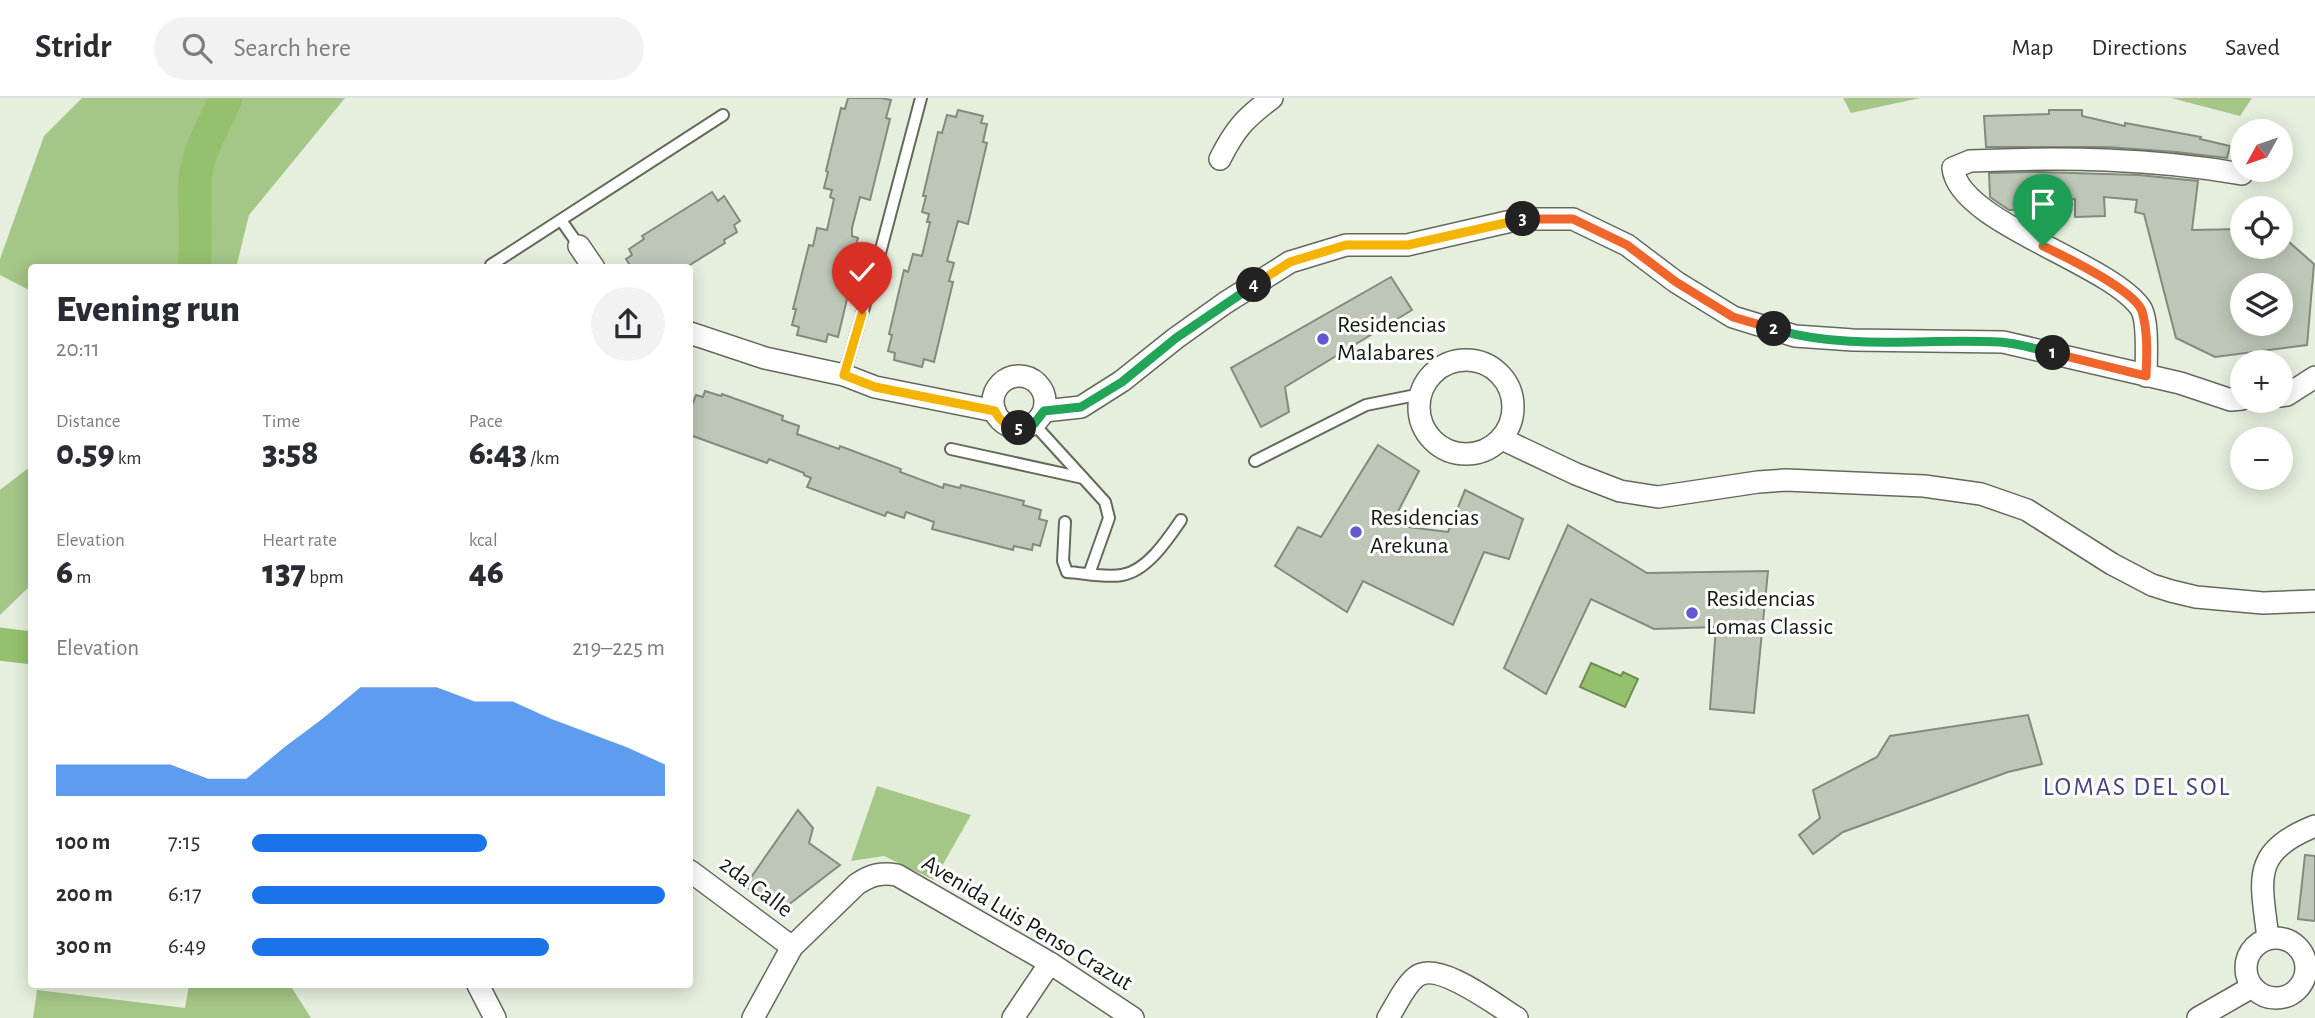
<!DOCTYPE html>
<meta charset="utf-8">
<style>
:root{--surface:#fff;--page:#f2f2f3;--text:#2b2b33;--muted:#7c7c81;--line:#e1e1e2;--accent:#1a73e8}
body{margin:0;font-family:"Alegreya Sans",sans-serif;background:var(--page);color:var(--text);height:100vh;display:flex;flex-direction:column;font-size:26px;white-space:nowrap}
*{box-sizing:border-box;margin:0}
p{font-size:23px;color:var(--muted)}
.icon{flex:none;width:38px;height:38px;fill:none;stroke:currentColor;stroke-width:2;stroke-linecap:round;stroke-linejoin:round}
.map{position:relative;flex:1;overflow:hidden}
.panel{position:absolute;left:28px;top:166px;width:665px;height:724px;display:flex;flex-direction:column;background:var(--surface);border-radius:7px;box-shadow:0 4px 18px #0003}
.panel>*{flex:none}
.needle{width:46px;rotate:230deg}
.buttons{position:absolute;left:2230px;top:21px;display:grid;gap:14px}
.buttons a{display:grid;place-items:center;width:63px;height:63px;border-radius:50%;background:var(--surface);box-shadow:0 4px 18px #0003;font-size:35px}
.pin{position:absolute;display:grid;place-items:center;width:60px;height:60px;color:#fff;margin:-72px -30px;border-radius:50% 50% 50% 0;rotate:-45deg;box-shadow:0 0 7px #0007}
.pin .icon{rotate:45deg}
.km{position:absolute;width:35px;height:35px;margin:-18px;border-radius:50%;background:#222;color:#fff;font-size:19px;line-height:35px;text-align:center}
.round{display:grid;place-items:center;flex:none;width:74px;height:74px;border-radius:37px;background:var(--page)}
.head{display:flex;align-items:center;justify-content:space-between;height:119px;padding:0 28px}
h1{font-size:38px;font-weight:800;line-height:52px}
.figures{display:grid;grid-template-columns:repeat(3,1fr);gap:10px;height:119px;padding:7px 28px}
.figures div{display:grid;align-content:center}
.figures b{font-size:35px;font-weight:800}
.figures small{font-size:19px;font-weight:400}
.figures p{font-size:19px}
.chart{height:196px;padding:14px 28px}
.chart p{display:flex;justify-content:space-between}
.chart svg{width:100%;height:126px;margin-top:7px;fill:var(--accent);opacity:.7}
ul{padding:0 28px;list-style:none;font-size:23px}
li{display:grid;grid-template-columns:112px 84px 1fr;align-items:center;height:52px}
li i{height:18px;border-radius:9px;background:var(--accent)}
header{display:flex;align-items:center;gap:42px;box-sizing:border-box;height:98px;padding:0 35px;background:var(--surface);border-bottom:2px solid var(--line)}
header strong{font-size:33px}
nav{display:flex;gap:38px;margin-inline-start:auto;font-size:24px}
.search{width:490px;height:63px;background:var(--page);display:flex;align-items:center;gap:18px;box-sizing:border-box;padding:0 24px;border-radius:38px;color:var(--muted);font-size:26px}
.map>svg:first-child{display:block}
</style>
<header>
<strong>Stridr</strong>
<div class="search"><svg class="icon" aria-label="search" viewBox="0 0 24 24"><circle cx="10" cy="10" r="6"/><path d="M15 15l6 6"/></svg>Search here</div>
<nav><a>Map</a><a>Directions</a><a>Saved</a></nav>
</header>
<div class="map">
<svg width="2315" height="920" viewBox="0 0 2315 920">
<rect width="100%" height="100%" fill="#e6efde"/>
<!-- green -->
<g fill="#a4c686">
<path d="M82,0H345L249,117L236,170H32L31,193L0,177V161L44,38Z"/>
<path d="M1843,0H1920L1851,15Z"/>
<path d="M2171,0H2252L2240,18Z"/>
<path d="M31,368V487L0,517V392Z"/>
<path d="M877,688L971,717L934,782L884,758L851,763Z"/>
<path d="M189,887H290L311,920H33L37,892L185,910Z"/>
</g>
<!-- water -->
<path fill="#95c06d" stroke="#6f8e52" stroke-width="2" d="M1591,565L1621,578L1623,574L1638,581L1625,609L1580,589Z"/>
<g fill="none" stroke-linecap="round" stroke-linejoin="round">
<!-- river -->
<g stroke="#95c06d" stroke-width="33">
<path d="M194,170C197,140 194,111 195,82C197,53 215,26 226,0"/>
<path d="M0,546L32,550"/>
</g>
</g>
<!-- building -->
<g fill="#bec7b7" stroke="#828b7c" stroke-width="2" fill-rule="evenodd">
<path d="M848,0H881L891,2L886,20L890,21L870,102L860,99L852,130V138L858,140L853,158L857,159L838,239L828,236L826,244L797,237L799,229L792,227L796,211H793L809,147L813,148L817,130L827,132L834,101L830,99L832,92L824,90L828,74L826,73L841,10L845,11Z"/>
<path d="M958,12L983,18L981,25L987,26L983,44L987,45L968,126L958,123L947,163L954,165L949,183L953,184L934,264L924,261L922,269L894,262L895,255L888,253L892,237L889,236L904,172L908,174L913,156L922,158L930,124H927L929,116L922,114L926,98H923L938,34L942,35L947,17L956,19Z"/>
<path d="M2049,12H2082V18L2125,28V25L2201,39L2200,41L2230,48L2227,60L2176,54L2107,49H1986L1984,18L2049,16Z"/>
<path d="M2038,74L2139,77L2198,83L2192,132L2242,131V149H2280V136L2314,166L2307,247L2215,259L2176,240L2144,116L2135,114L2137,102L2104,99L2105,118L2075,119V101L2040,105V108L2015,109V112H2009L1990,99L1989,75ZM2242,187H2280V226H2242Z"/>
<path d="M712,94L718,103L724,98L740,123L734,127L737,134L724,142L725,145L685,170H632L626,161L632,157L629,151L644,141L642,138Z"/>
<path d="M1391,179L1412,212L1285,289L1289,314L1261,329L1231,270Z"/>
<path d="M705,293L721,298L722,296L783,318L782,322L799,328L797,336L839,351L840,348L901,371L900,374L943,390L944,386L960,390L961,387L1024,403L1023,407L1041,412L1039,421L1047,423L1040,448L1033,446L1032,452L1014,448L1013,452L932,431L934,424L906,414L904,420L887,414L885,418L807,389L811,380L804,377V375L769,361L767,365L690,337V313L696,297L703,299Z"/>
<path d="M1378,347L1419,373L1391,427L1448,434L1465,392L1523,421L1509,461L1484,454L1453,527L1363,483L1347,514L1275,468L1298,429L1321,439Z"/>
<path d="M1568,427L1647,475L1768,473L1754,615L1710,611L1716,529L1654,531L1591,501L1546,596L1504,570Z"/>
<path d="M2028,617L2042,666L2008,674L1843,734L1813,756L1799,737L1820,720L1813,692L1877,659L1890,638Z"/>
<path d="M798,712L813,730L809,745L840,767L779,814L745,788Z"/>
<path d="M2305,757L2315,758V823L2298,821Z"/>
</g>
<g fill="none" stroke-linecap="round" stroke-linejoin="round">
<defs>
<g id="service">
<path d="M561,122L579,148"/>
<path d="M491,167L723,17"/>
<path d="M844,277L880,155L921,0"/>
<path d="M1034,326L1105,404L1109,420L1089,476"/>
<path d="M951,351L1083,380"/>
<path d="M1255,363L1366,307L1421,296"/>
<path d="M1065,424L1063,463L1067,474C1084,475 1105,480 1122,477C1147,473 1168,441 1181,422"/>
</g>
<g id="minor">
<path d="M1220,61C1235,31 1245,20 1272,0"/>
<path d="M579,148L594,170"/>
<path d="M690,235L765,260L844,277L875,289L995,313"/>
<circle cx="1466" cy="309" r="47"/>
<path d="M2146,278C2146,262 2149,221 2140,209C2107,164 1958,124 1953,70L1970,63C2061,59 2152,60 2242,76"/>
<circle cx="1019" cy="304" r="26"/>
<path d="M2280,298L2287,297L2315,279"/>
<path d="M1044,313L1081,309L1122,283L1176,240L1225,205L1290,164L1346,147H1407L1520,121H1573L1627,147L1676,184L1733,219L1795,238L1853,242L2003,244L2180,285L2231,302L2242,301"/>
<path d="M1502,341L1576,376L1620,393L1658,399L1758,384L1786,382L1924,388L1981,396L2027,412L2112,466L2152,487L2171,493L2196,499L2263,505L2315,503"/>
<path d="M690,773L792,849"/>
<path d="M2268,840C2261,781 2250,754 2315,728"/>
<circle cx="2276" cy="870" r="30"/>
<path d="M478,887L495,920"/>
<path d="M753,920L792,849L857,786C871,777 881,774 897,777L1050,865L1133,920"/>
<path d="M1013,920L1050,865"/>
<path d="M1388,920C1395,909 1406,886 1416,879C1437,861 1497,908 1517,920"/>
<path d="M2198,920L2252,889"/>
</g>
</defs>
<!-- service casing -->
<use href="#service" stroke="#626a5c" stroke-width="14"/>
<!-- minor casing -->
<use href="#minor" stroke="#626a5c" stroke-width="24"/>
<!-- service -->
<use href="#service" stroke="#fff" stroke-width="10"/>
<!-- minor -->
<use href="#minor" stroke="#fff" stroke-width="21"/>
</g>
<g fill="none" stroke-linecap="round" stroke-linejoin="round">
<defs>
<path id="split-1" d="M2043,148C2064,158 2134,192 2142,213C2148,234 2147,257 2146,278L2053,255"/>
<path id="split-2" d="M1774,231C1846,253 1926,240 2000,244C2017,245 2036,251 2053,255"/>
<path id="split-3" d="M1523,121H1573L1627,147L1676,184L1733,219L1774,231"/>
<path id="split-4" d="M1254,187L1290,164L1346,147H1408L1523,121"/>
<path id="split-5" d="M1019,330L1034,326L1044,313L1081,309L1122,284L1176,240L1254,187"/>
<path id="split-6" d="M862,216L844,277L875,289L995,313C1000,324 1008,328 1019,330"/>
</defs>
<!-- split-1 casing -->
<use href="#split-1" stroke="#fff" stroke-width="14"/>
<!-- split-2 casing -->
<use href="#split-2" stroke="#fff" stroke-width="14"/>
<!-- split-3 casing -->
<use href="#split-3" stroke="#fff" stroke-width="14"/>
<!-- split-4 casing -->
<use href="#split-4" stroke="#fff" stroke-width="14"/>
<!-- split-5 casing -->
<use href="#split-5" stroke="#fff" stroke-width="14"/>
<!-- split-6 casing -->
<use href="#split-6" stroke="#fff" stroke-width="14"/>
<!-- split-1 -->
<use href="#split-1" stroke="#f0652b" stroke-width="9"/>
<!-- split-2 -->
<use href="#split-2" stroke="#22a559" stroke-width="9"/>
<!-- split-3 -->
<use href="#split-3" stroke="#f0652b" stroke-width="9"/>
<!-- split-4 -->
<use href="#split-4" stroke="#f5b400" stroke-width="9"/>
<!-- split-5 -->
<use href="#split-5" stroke="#22a559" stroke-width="9"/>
<!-- split-6 -->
<use href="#split-6" stroke="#f5b400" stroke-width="9"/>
</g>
<!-- markers -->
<g fill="#6059d1" stroke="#fff" stroke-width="2.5">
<circle cx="1323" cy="241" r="7"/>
<circle cx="1356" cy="434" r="7"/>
<circle cx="1692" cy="515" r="7"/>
</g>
<g text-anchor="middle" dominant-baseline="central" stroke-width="6" stroke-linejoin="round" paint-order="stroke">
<!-- poi labels -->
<g font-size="24" fill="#171a14" stroke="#fff" text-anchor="start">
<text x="1337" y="227">Residencias<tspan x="1337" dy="28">Malabares</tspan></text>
<text x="1370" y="420">Residencias<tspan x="1370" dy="28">Arekuna</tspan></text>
<text x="1706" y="501">Residencias<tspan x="1706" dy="28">Lomas Classic</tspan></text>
</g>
<!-- street labels -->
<g font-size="24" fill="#171a14" stroke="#fff">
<text transform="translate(756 789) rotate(37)">2da Calle</text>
<text transform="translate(1027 825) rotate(31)">Avenida Luis Penso Crazut</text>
</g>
<!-- neighbourhood labels -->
<g font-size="26" letter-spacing="2" fill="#444481" stroke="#fff">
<text x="2137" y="689">LOMAS DEL SOL</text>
</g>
</g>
</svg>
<div class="buttons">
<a><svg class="needle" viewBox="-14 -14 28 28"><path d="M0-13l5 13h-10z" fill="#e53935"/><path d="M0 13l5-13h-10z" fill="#7c7c81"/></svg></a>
<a><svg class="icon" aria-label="locate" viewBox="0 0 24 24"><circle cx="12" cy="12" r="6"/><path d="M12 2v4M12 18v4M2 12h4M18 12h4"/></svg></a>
<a><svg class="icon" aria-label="layers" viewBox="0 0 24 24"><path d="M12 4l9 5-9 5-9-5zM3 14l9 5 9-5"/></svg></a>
<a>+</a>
<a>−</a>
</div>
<div class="pin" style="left:2043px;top:148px;background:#1e9e55"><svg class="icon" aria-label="arrive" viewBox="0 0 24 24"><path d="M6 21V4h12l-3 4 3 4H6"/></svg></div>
<div class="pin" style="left:862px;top:216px;background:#d93025"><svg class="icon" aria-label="check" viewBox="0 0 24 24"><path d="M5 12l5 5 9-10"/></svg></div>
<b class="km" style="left:2053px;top:255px">1</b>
<b class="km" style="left:1774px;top:231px">2</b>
<b class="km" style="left:1523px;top:121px">3</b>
<b class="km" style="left:1254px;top:187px">4</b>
<b class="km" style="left:1019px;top:330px">5</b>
<section class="panel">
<div class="head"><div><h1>Evening run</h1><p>20:11</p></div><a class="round"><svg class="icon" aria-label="share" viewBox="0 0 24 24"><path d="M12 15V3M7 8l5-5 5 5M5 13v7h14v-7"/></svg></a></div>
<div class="figures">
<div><p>Distance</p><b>0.59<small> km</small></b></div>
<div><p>Time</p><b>3:58</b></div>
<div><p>Pace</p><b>6:43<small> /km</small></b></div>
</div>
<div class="figures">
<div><p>Elevation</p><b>6<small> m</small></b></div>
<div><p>Heart rate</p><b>137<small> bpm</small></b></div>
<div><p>kcal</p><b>46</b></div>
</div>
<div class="chart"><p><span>Elevation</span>219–225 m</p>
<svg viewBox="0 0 160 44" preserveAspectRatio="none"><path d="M0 44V33L10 33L20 33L30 33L40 38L50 38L60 27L70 17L80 6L90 6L100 6L110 11L120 11L130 17L140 22L150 27L160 33V44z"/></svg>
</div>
<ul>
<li><b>100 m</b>7:15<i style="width:57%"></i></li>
<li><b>200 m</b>6:17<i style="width:100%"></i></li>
<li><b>300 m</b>6:49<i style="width:72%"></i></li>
</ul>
</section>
</div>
